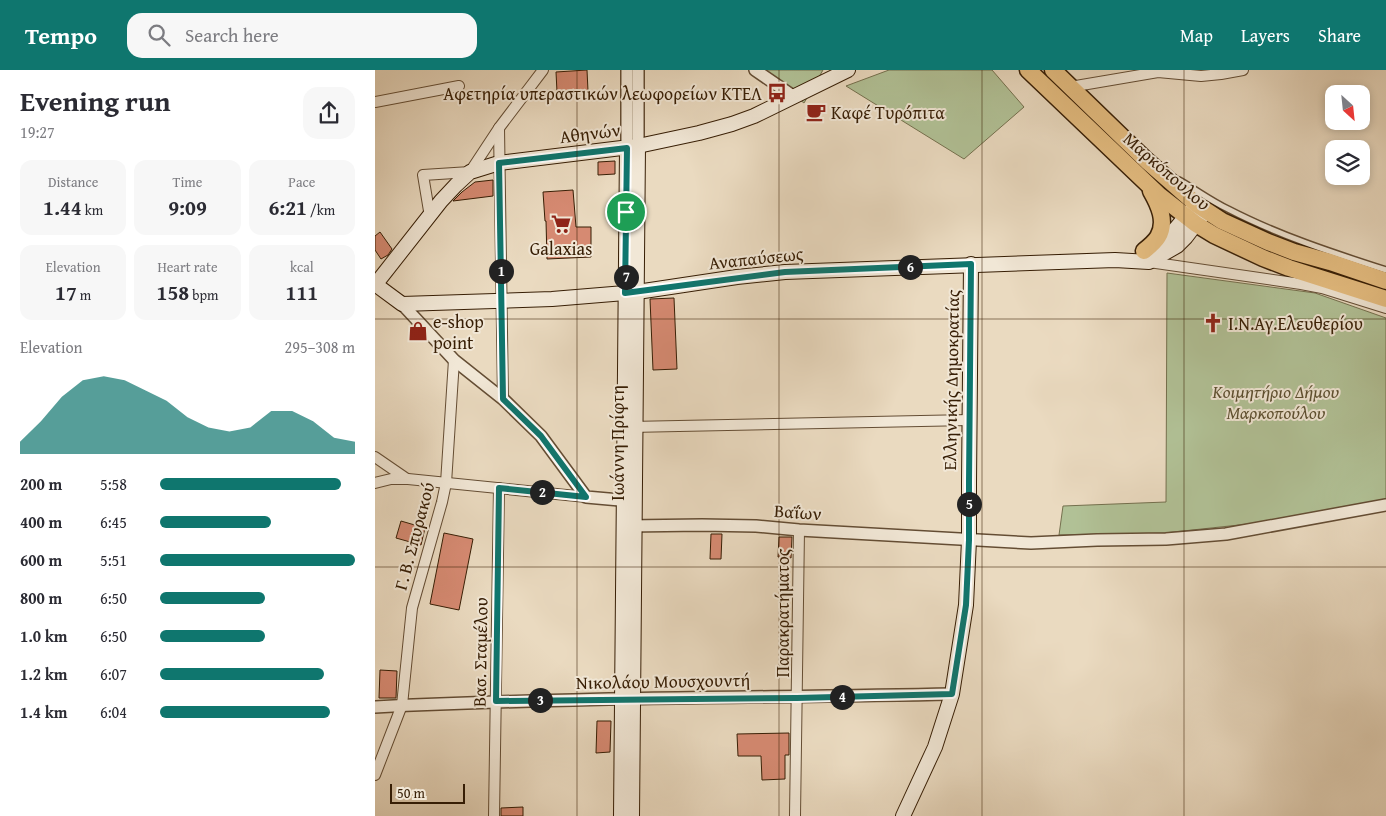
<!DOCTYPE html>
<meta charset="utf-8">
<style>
:root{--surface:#fff;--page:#f7f7f7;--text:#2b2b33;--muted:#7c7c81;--accent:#0f766e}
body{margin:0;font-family:"Gentium Book Plus",serif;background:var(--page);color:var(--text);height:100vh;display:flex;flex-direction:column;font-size:19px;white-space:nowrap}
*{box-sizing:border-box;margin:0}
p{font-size:16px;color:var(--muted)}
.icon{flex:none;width:28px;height:28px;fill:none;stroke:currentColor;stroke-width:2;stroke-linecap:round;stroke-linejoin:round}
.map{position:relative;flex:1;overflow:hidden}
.details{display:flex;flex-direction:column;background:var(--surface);width:375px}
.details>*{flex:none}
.needle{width:32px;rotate:153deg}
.controls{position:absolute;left:950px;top:15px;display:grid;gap:10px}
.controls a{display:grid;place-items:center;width:45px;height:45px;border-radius:10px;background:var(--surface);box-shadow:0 2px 8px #0003;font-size:25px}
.scale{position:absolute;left:15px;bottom:12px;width:75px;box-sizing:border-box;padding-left:5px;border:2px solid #371e05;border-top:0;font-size:14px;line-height:18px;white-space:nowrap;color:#371e05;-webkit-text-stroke:4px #f1e7d6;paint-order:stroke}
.pin{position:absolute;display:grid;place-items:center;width:42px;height:42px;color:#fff;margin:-21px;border:2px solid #fff;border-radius:50%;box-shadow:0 1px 5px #0007}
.km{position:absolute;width:25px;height:25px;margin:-12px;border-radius:50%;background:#222;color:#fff;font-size:14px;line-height:25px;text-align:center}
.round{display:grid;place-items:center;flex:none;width:52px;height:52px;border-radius:15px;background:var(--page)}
.headline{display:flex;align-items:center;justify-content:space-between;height:85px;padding:0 20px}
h1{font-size:28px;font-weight:800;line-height:38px}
.figures{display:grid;grid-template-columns:repeat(3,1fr);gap:8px;height:85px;padding:5px 20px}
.figures div{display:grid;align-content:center;border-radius:12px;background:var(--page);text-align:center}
.figures b{font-size:21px;font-weight:800}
.figures small{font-size:14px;font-weight:400}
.figures p{font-size:14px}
.chart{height:140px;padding:10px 20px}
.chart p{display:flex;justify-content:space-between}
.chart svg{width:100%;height:90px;margin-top:5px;fill:var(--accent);opacity:.7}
ul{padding:0 20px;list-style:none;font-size:16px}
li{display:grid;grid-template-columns:80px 60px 1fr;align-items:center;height:38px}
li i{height:12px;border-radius:6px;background:var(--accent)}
header{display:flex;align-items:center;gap:30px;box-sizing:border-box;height:70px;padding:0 25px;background:var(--accent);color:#fff}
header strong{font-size:24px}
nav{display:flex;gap:28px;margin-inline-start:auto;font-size:18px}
.search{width:350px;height:45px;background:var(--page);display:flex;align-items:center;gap:12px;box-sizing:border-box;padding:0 18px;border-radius:15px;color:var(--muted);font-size:19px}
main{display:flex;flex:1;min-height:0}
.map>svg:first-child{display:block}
</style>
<header>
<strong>Tempo</strong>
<div class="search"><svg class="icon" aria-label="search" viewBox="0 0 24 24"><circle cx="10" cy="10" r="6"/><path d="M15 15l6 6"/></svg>Search here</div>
<nav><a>Map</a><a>Layers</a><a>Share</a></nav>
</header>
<main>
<section class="details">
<div class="headline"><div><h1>Evening run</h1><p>19:27</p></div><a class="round"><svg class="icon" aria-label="share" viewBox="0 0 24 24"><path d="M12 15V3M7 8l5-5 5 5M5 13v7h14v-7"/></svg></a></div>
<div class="figures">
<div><p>Distance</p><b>1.44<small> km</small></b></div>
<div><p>Time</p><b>9:09</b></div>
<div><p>Pace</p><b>6:21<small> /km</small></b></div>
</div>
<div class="figures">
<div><p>Elevation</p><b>17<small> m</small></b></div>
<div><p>Heart rate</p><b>158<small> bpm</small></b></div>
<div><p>kcal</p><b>111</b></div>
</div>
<div class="chart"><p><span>Elevation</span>295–308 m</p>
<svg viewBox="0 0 160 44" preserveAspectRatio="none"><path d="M0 44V38L10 28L20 16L30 8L40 6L50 8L60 13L70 18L80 26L90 31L100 33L110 31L120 23L130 23L140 28L150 36L160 38V44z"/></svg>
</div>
<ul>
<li><b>200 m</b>5:58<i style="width:93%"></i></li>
<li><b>400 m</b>6:45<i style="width:57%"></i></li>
<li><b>600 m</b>5:51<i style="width:100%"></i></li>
<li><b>800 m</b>6:50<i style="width:54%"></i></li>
<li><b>1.0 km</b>6:50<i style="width:54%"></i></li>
<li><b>1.2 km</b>6:07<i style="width:84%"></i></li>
<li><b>1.4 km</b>6:04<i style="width:87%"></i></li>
</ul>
</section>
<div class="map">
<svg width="1011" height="746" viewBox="0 0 1011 746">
<rect width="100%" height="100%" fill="#eadac0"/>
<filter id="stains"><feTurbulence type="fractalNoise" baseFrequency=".004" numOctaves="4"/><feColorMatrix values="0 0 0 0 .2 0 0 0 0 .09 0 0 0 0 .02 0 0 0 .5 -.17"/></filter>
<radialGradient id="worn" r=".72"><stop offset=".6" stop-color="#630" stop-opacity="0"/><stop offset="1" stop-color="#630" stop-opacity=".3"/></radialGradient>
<!-- green -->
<g fill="#b1c196" stroke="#74704e">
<path d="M386,0H448L429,33Z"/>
<path d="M514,0H617L649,37L589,89L471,16Z"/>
<path d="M792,203L940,223L1011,248V429L892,452L789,463L684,465L688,436L791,432Z"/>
</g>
<!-- building -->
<g fill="#d68a72" stroke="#371e05">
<path d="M212,0L213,21L182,22L181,2Z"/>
<path d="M240,91V104L223,105V92Z"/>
<path d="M118,110V126L78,131L87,122L100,112Z"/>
<path d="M198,120L201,157H216V187L172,189L171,151H170L168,122Z"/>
<path d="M5,162L17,179L13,185L6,189L0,180V166Z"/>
<path d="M299,228L302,299L278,300L275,229Z"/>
<path d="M26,451L50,458L46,475L21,468Z"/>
<path d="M69,463L98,469L84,540L55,534Z"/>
<path d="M336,464H347L346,489H335Z"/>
<path d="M404,467H417L416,488L403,487Z"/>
<path d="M5,600L22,601L21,628H4Z"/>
<path d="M222,651H236L235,682L221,683Z"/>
<path d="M414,663V685H410V709L387,710L386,686H363L362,664Z"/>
<path d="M148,737V746H126V738Z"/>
</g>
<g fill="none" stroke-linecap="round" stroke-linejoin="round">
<defs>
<path id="service" d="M804,110C820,119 836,131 853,139C903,165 958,183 1011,200"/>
<g id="minor">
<path d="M695,17L783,2L826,6L846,4L868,0"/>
<path d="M0,32L84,16"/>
<path d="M124,58L128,329"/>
<path d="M55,147L48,105L95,102L124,58L168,0"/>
<path d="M774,192L926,214L947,218L1011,238"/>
<path d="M255,357L595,350"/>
<path d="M0,387L32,409"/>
<path d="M0,413L16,409H33L211,427"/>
<path d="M0,705L27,635L37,538L67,432L71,413L79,290"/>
<path d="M119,746L124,418"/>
<path d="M420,746L424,460"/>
</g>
<g id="tertiary">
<path d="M380,0L418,26"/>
<path d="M263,76V0"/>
<path d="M252,78V0"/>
<path d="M27,234L79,290L128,329L166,366L211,427L256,431"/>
<path d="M253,456L327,455L381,456L424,460L656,473L722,470L791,469L851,464L1011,435"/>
<path d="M0,637C192,627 385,628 577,624"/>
</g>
<g id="secondary">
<path d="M776,178L796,164L818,138"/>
<path d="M0,214L27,234L177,229L262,222L362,207L410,202L740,190L774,192L802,176L811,167L827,146"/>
<path d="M0,215L66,131L81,115L95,102L124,93L263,76L324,63L357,54L379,46L473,0"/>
<path d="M246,746L252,78"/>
<path d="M257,746L263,76"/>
<path d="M528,746L560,677L577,624L591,535L594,470V412L596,194"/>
</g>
<g id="trunk">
<path d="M653,0L784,125L821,154L839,165L888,188L914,198L1011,229"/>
<path d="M678,0L773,92L821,134L847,151L893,172L919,182L955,192L1011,211"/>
<path d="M769,181C774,177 780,172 783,167C792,152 784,135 776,121"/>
</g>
</defs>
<!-- service casing -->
<use href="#service" stroke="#644d34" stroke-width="8"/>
<!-- minor casing -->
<use href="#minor" stroke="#644d34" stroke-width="12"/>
<!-- tertiary casing -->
<use href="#tertiary" stroke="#644d34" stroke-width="14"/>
<!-- secondary casing -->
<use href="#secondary" stroke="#371e05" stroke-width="16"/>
<!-- trunk casing -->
<use href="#trunk" stroke="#371e05" stroke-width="19"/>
<!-- service -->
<use href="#service" stroke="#f1e7d6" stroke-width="5"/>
<!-- minor -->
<use href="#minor" stroke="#f1e7d6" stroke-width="10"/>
<!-- tertiary -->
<use href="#tertiary" stroke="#f1e7d6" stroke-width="11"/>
<!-- secondary -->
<use href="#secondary" stroke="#f1e7d6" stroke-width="14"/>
<!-- trunk -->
<use href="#trunk" stroke="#e5bd80" stroke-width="16"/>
</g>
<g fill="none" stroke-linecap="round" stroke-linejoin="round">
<defs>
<path id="route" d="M252,78L250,223L410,202L596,194L594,412V470L591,535L577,624L422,628L121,631L124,418L211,427L166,366L128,329L124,93Z"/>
</defs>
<!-- route casing -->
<use href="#route" stroke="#fff" stroke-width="10"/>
<!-- route -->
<use href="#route" stroke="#0f766e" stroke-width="6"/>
</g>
<!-- grid -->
<path fill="none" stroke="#371e05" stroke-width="1" stroke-opacity="0.55" d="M202,0V746M404,0V746M607,0V746M809,0V746M0,249H1011M0,497H1011"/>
<!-- icons -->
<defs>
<symbol id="bus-bare" viewBox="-9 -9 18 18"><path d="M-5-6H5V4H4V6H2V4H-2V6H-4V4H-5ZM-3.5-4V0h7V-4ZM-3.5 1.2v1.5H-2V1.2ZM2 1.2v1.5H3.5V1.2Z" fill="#8f2418" stroke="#f1e7d6" stroke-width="2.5" paint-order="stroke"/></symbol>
<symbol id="cafe-bare" viewBox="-9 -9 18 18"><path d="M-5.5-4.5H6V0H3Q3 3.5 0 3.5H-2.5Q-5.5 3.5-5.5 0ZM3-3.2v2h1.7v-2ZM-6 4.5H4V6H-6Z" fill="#8f2418" stroke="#f1e7d6" stroke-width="2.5" paint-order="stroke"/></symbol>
<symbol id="supermarket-bare" viewBox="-9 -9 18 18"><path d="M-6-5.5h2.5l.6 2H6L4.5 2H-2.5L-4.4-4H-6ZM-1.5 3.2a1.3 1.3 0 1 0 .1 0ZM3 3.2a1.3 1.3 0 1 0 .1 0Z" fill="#8f2418" stroke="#f1e7d6" stroke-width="2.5" paint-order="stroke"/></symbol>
<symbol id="church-bare" viewBox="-9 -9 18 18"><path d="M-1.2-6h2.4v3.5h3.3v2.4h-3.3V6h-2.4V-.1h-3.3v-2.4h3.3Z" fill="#8f2418" stroke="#f1e7d6" stroke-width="2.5" paint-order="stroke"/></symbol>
<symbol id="shop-bare" viewBox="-9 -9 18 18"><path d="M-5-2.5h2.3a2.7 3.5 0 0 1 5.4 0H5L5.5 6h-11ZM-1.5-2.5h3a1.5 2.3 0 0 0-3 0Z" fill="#8f2418" stroke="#f1e7d6" stroke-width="2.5" paint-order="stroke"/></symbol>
</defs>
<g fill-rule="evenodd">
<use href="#bus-bare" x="388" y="9" width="28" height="28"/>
<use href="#cafe-bare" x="427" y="28" width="28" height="28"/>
<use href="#supermarket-bare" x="172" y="140" width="28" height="28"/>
<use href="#church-bare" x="824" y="239" width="28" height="28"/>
<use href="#shop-bare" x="29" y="247" width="28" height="28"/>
</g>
<g text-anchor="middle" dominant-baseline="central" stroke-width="4" stroke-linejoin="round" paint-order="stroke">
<!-- poi labels -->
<g font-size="18" fill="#371e05" stroke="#f1e7d6" text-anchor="start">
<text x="387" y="23" text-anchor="end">Αφετηρία υπεραστικών λεωφορείων ΚΤΕΛ</text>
<text x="456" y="42">Καφέ Τυρóπιτα</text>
<text x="186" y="178" text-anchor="middle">Galaxias</text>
<text x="58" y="251">e-shop<tspan x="58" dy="21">point</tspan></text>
<text x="853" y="253">Ι.Ν.Αγ.Ελευθερίου</text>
</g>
<!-- street labels -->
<g font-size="18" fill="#371e05" stroke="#f1e7d6">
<text transform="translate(215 63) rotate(-7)">Αθηνών</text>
<text transform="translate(792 101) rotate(41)">Μαρκόπουλου</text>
<text transform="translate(381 188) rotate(-6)">Αναπαύσεως</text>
<text transform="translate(576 310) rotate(-89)">Ελληνικής Δημοκρατίας</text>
<text transform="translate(242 373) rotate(-90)">Ιωάννη Πρίφτη</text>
<text transform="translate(423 442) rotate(4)">Βαΐων</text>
<text transform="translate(39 466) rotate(-75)">Γ. Β. Σπυρακού</text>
<text transform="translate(407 543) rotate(-90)">Παρακρατήματος</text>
<text transform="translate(105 582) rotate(-89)">Βασ. Σταμέλου</text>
<text transform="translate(288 611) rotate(-1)">Νικολάου Μουσχουντή</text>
</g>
<!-- park labels -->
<g font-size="18" font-style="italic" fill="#5c4f30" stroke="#f1e7d6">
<text x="901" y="321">Κοιμητήριο Δήμου<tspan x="901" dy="21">Μαρκοπούλου</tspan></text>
</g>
</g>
<rect width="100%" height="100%" filter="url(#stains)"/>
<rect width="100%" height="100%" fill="url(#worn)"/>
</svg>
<div class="controls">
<a><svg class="needle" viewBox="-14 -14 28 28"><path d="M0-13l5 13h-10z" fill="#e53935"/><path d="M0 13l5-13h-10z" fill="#7c7c81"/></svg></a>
<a><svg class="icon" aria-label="layers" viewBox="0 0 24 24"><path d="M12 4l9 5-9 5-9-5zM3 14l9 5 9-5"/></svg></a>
</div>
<div class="scale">50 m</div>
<div class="pin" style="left:251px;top:142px;background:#1e9e55"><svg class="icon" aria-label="arrive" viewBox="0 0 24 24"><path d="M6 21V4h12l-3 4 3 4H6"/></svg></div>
<b class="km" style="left:126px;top:201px">1</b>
<b class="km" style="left:167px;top:422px">2</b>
<b class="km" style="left:165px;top:630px">3</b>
<b class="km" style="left:467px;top:627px">4</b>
<b class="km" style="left:594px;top:434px">5</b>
<b class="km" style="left:535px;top:197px">6</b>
<b class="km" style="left:251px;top:207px">7</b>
</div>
</main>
